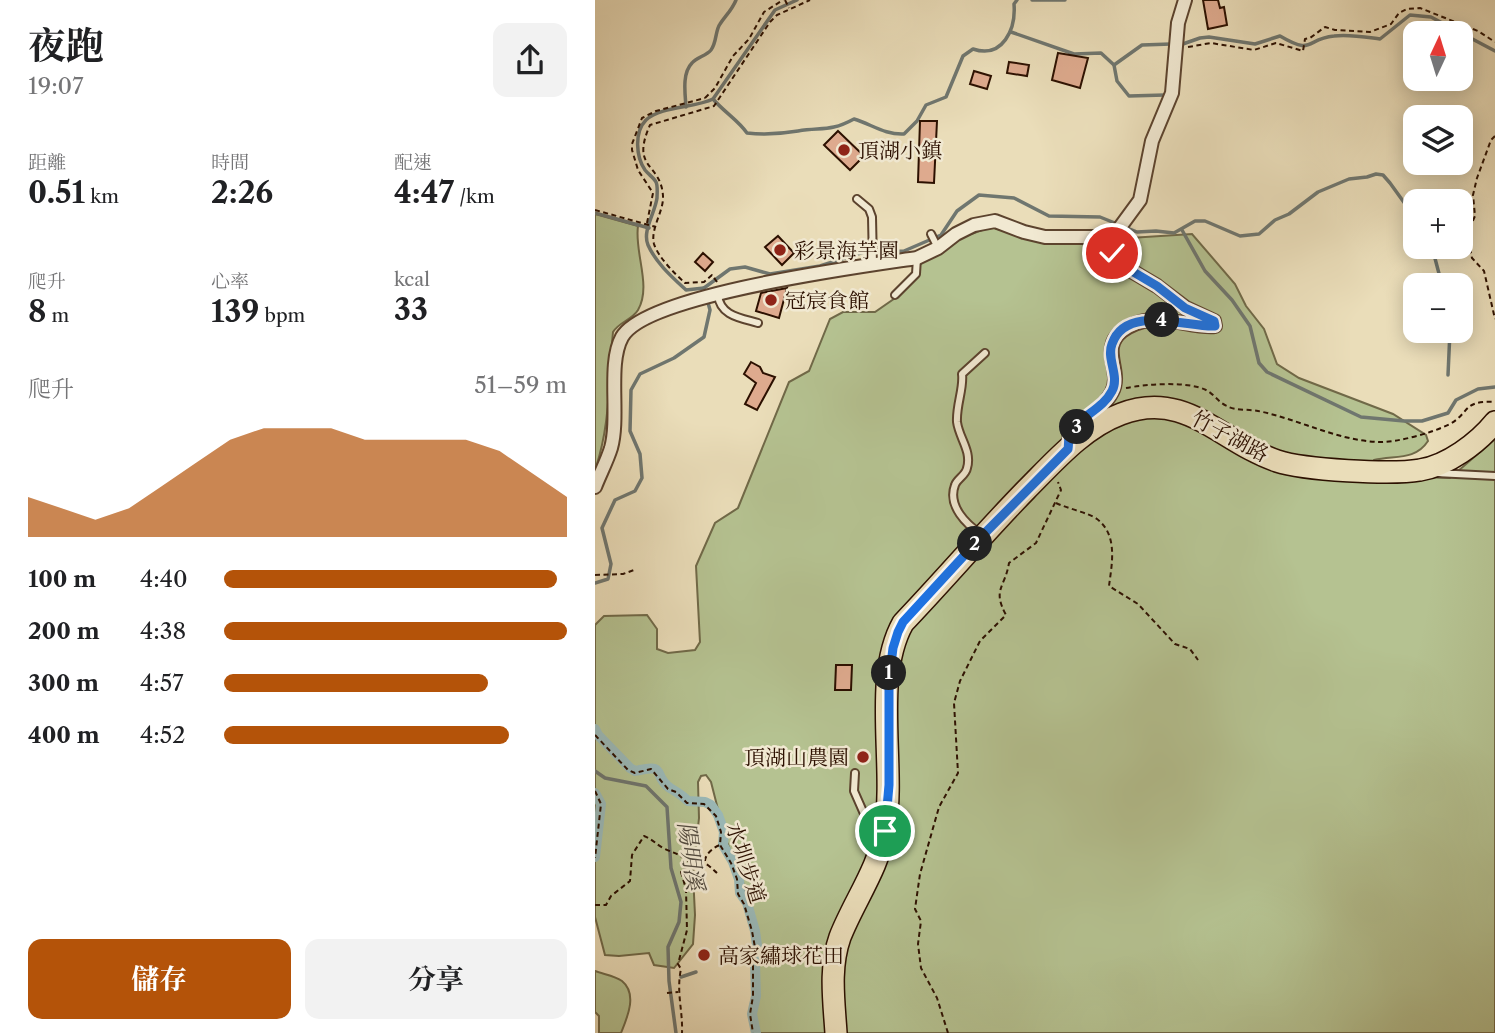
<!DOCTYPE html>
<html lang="zh-TW">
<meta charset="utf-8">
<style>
:root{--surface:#fff;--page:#f2f2f2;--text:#202124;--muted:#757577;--accent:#b45309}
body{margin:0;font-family:"Libre Caslon Text","Noto Serif TC",serif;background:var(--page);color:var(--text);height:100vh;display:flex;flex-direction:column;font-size:26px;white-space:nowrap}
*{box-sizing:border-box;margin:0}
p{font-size:23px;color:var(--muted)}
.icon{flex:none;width:38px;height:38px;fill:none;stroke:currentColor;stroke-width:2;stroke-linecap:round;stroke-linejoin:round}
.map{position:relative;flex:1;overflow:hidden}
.panel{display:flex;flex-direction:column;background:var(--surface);width:595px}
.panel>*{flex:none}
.needle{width:46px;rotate:4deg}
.controls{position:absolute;left:808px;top:21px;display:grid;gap:14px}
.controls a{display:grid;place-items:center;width:70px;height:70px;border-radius:14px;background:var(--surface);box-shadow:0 4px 18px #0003;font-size:35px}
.pin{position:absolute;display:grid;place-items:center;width:60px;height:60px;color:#fff;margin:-30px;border:4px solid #fff;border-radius:50%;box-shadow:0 2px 7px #0007}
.km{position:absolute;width:35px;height:35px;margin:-18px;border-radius:50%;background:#222;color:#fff;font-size:19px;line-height:35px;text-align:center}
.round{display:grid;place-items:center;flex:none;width:74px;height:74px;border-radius:14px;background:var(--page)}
.overview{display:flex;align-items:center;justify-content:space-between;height:119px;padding:0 28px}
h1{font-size:38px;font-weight:700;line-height:52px}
.metrics{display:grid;grid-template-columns:repeat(3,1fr);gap:10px;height:119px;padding:7px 28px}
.metrics div{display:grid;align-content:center}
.metrics b{font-size:30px;font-weight:700}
.metrics small{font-size:19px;font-weight:400}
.metrics p{font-size:19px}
.chart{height:196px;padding:14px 28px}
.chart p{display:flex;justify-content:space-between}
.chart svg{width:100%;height:126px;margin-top:7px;fill:var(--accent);opacity:.7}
.button{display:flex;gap:14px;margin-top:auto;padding:14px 28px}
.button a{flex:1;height:80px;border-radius:14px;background:var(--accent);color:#fff;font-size:28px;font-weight:700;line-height:80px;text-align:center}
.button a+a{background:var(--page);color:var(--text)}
ul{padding:0 28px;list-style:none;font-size:23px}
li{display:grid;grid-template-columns:112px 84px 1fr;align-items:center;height:52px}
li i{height:18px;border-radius:9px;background:var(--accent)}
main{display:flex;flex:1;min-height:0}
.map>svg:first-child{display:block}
</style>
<main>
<section class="panel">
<div class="overview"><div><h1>夜跑</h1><p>19:07</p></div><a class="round"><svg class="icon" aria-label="share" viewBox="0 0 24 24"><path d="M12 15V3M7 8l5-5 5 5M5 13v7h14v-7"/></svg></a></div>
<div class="metrics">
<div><p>距離</p><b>0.51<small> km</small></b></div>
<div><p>時間</p><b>2:26</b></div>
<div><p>配速</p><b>4:47<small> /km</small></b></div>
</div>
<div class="metrics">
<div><p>爬升</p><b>8<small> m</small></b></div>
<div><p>心率</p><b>139<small> bpm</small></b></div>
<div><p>kcal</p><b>33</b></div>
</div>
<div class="chart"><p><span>爬升</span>51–59 m</p>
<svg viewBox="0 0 160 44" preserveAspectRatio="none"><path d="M0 44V30L10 34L20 38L30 34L40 26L50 18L60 10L70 6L80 6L90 6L100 10L110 10L120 10L130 10L140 14L150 22L160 30V44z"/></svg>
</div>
<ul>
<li><b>100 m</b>4:40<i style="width:97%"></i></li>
<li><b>200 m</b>4:38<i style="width:100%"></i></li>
<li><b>300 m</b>4:57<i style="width:77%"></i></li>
<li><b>400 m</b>4:52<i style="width:83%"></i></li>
</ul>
<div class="button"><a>儲存</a><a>分享</a></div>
</section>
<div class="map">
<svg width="900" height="1033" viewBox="0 0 900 1033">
<rect width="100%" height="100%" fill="#eaddb9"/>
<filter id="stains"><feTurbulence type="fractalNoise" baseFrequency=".00286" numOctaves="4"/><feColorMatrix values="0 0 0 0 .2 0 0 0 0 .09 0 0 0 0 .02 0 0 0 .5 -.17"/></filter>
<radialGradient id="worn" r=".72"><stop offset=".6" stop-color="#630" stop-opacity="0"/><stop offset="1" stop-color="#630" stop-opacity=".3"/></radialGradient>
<!-- green -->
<g fill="#b5c291" stroke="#706948" stroke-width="2">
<path d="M0,214L43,226C39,252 57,286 43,310C37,320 24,322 18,332C13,380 16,424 0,470Z"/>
<path d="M396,227L427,236L503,240L597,234L640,284L651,306L669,329L682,364L704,378L798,414L831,435L833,441C820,461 799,455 779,460L777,465L797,476L855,478L900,439V1033H161L159,932L151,905L149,885L130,837L116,782L111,775L106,776L103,782L104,818L98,874L100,915L98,944L79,968L59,965L54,953L24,956L10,955L0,917V625L9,616L52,615L62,629V649L73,653L100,650L105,642L101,566L120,523L143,508L194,382L214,371L235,319L248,312H280L303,296L328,260L362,239Z"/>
<path d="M0,971C7,974 20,976 27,981C43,994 32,1018 26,1033H4V1016L0,1012Z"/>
</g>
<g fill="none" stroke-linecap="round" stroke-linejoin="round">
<!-- stream -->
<g stroke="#6f766f" stroke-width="3.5">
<path d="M437,0H470"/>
<path d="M416,32L479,54L506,53L519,65L522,81L534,96L570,95"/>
<path d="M866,33L900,51"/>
<path d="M585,45L605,38L614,37L660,44L685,36C719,56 710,39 739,36C754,34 770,37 785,39L815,15L836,17L866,33"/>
<path d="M519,65L547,45L576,44"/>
<path d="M118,99C129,112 143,120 152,133C171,135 185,134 203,131C227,127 235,132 259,119C276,124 290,135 309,134L322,121L331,105L351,97L368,56L378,49C408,59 421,29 419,4L422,0"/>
<path d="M91,107C90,93 87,73 97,63C102,57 111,56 116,50C122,42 120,31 125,24C131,15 137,10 141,0"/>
<path d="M0,213L54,228"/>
<path d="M587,230L610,271L637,300L655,326L664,363L672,372L766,417L809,421H827L853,413L861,400L883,389L900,387"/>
<path d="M837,247L847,285"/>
<path d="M109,288L91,290C77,277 61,263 53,245C47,231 60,213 62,198C62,194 63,186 61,182C59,178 53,174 50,170C41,157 39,132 51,120C66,106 100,108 118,99L180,10L202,0"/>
<path d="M853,375L855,331"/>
<path d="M0,583L13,579L16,564L7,528L20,500L40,491L47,478L45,454L35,431L36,390L45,374L79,358L109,337L115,310L109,288L135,269L150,267L175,274L225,266L269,252L309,251L346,235L362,211L384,195L419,198L454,216L505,217L542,232L561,231L579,233L600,221H610L645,236L664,234L680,220L694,214L723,192L754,179L772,177L781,174L788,175L795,183L821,219"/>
<path d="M0,771L10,778L51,786L72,807L76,868L86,902L84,922L73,947L74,981L81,1033"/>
<path d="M86,977L101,972"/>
</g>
<!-- canal -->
<g stroke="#9bbab9" stroke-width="10">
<path d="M0,729L3,735L35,768L40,771C74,763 56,775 75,788C82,792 87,795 93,801L110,802L116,805L123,815L129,832L128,845L138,862L144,879L145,893L152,903L160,931L163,953L160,964L161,996L157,1014L161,1033"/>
<path d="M0,793L6,804L0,857"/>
</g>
</g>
<!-- building -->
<g fill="#deaa8e" stroke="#2c1000" stroke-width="2">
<path d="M608,0H623L625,8L629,7L632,25L613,29Z"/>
<path d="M463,53L493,58L485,88L457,80Z"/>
<path d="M414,62L434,65L432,76L412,73Z"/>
<path d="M379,71L396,76L392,89L375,84Z"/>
<path d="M325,121H342L339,183L323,182Z"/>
<path d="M243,131L269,156L255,170L229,145Z"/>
<path d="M183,236L199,253L187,265L170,247Z"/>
<path d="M108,253L118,262L110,271L100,262Z"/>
<path d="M192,288L184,318L161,311L166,293Z"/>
<path d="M156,362L165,367L168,373L180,377L162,410L150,404L161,383L149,374Z"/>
<path d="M241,665H257L256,690H240Z"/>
</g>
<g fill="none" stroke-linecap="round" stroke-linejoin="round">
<defs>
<g id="service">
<path d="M262,199L274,209L277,217L278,264"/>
<path d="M336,234L343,248"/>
<path d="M123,295C125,316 146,318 163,323"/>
<path d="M300,295L321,274L322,258"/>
<path d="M841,473L900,476"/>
<path d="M386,534C372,525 352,506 360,485C362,479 371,475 372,468C377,451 364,438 362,422C361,405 369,388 367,374L390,353"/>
<path d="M260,773L259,791L281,841"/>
</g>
<g id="minor">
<path d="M474,443L475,433C488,421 509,408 517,392C528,371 504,349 527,331C535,325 546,321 556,320C578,318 601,328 620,326L619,321L591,308L562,286L535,270L517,253L510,237"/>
<path d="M0,487C5,474 12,461 16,448C25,416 12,364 27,337C51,294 269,266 322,258L343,248L361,234L379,225L400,221L429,232L450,237H510L523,230L545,200L557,141L577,93L583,23L590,0"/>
</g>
<path id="primary" d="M241,1033C239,1001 234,968 245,937C259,901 284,868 290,829C301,766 277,678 308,623C350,579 389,533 431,490C459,462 488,428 526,414C591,389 625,442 682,461C709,470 796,475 825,470C852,466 883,443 900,422"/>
</defs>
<!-- service casing -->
<use href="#service" stroke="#5c432e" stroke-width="10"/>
<!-- minor casing -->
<use href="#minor" stroke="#5c432e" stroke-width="16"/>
<!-- primary casing -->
<use href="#primary" stroke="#2c1000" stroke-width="24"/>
<!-- path -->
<g stroke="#2c1000" stroke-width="2" stroke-dasharray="5 3.5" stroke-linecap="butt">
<path d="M190,0L194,8"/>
<path d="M593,47L616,43L659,50L681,43L708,51L710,39L715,38L730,27L740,30L775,32L796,24L804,13L812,9L825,8L883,31L900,42"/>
<path d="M110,98L120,88L138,56L154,39L169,12L188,0"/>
<path d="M900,136L896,140L882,178L878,195L880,216L872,234L877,258L889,271L900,319"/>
<path d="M0,210L61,227"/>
<path d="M52,223L58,193L43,170L37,150V144L47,118L61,111L110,98"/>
<path d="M122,282L117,275L109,282L90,283C80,274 63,257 59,244C55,229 69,211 68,196C66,162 35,170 55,125L119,106L175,22L182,15L215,0"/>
<path d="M531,388C552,384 592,381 611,390C619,394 624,403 632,406C640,411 654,409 663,411C703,419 741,440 782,442C801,443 837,433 855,424C875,413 867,400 900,402"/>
<path d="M461,503C471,508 494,513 502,519C523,535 517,563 514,586L543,604L580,644L595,649L603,660"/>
<path d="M0,575L28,574L39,570"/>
<path d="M0,735L33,770L40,773L56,769L73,789L81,792L92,803L109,804L121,816L126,832L125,845L136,863L142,879L143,894L149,904L157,931L161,953L158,964V996L155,1014L158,1033"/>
<path d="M0,791L6,804L0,858"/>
<path d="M110,861C110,854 119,847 125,845"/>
<path d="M96,864C107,857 114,866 122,873"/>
<path d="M0,905H11L16,896L35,881L37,855L49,836C57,839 62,845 70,849C81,854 87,855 96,864L86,872L91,889L92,930L83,964L86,969C81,992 88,1011 87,1033"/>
<path d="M72,993L83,992"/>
<path d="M353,1033L342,998L326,968L323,944L326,921L320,909L325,874L344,807L363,773L359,703L365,681L385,641L411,615C397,589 410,588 414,563L441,543L466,490L463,482"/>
</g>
<!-- service -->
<use href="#service" stroke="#f1e9d2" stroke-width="6"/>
<!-- minor -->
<use href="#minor" stroke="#f1e9d2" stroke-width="12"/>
<!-- primary -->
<use href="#primary" stroke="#eaddb9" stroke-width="21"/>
</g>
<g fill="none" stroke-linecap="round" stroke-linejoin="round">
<defs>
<path id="route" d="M290,831L294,785V680L298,648L303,632L308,622L388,535L473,449C474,444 473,437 475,433C485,416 508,409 517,391C525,376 511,359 517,344C531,303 594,328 620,326L619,321L590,308L562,286L535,270L517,253"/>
</defs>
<!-- route casing -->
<use href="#route" stroke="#fff" stroke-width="14"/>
<!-- route -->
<use href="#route" stroke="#1a73e8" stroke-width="9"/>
</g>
<!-- markers -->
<g fill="#8f2418" stroke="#f1e9d2" stroke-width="2.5">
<circle cx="249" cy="150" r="7"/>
<circle cx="185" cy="250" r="7"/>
<circle cx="176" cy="300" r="7"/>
<circle cx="268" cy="757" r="7"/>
<circle cx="109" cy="955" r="7"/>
</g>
<g text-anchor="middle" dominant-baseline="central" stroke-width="5" stroke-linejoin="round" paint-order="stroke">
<!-- poi labels -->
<g font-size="21" fill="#2c1000" stroke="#f1e9d2" text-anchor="start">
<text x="263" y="150">頂湖小鎮</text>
<text x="199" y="250">彩景海芋園</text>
<text x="190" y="300">冠宸食館</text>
<text x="254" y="757" text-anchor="end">頂湖山農園</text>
<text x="123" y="955">高家繡球花田</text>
</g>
<!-- street labels -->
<g font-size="21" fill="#2c1000" stroke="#f1e9d2">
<text transform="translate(635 436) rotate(28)">竹子湖路</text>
<text transform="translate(151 863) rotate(72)">水圳步道</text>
</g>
<!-- water labels -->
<g font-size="23" font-style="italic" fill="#534c41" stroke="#f1e9d2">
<text transform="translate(96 856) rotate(82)">陽明溪</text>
</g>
</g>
<rect width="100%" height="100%" filter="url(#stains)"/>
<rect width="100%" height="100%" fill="url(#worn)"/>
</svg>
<div class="controls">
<a><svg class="needle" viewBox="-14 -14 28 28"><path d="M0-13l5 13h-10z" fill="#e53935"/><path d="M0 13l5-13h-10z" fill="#757577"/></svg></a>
<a><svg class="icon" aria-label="layers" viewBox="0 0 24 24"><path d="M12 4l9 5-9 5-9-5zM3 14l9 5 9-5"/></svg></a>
<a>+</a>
<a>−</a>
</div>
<div class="pin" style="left:290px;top:831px;background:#1e9e55"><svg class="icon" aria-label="arrive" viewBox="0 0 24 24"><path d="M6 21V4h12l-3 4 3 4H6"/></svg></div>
<div class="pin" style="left:517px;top:253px;background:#d93025"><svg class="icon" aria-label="check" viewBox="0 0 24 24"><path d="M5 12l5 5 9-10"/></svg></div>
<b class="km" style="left:294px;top:673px">1</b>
<b class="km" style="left:380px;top:544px">2</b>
<b class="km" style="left:482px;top:427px">3</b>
<b class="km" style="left:567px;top:320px">4</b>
</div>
</main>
